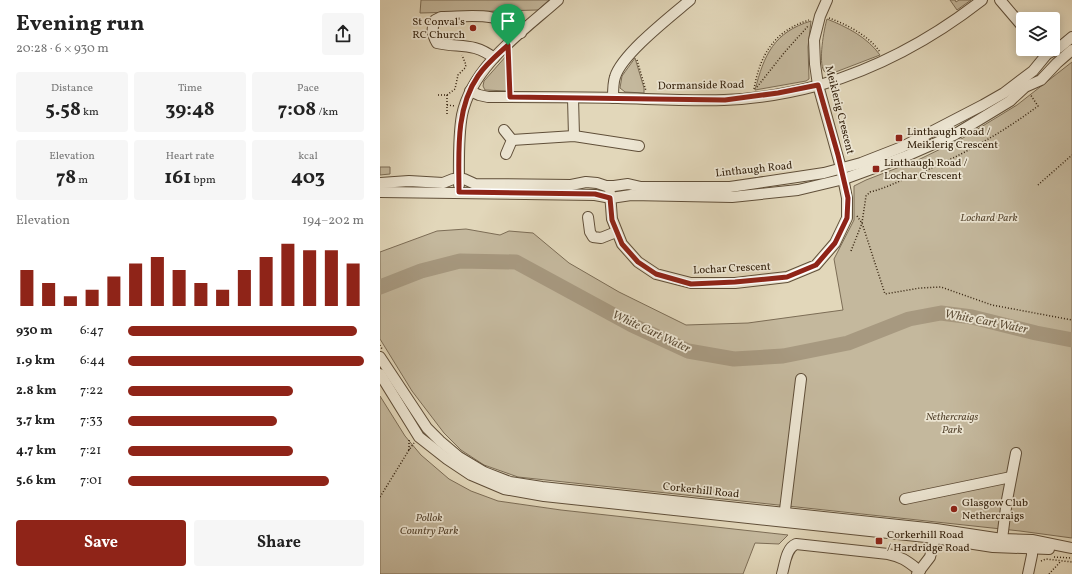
<!DOCTYPE html>
<meta charset="utf-8">
<style>
:root{--surface:#fff;--page:#f6f6f6;--text:#222;--muted:#767676;--accent:#8f2418}
body{margin:0;font-family:Vollkorn,serif;background:var(--page);color:var(--text);height:100vh;display:flex;flex-direction:column;font-size:15px;white-space:nowrap}
*{box-sizing:border-box;margin:0}
p{font-size:13px;color:var(--muted)}
.icon{flex:none;width:22px;height:22px;fill:none;stroke:currentColor;stroke-width:2;stroke-linecap:round;stroke-linejoin:round}
.map{position:relative;flex:1;overflow:hidden}
.sheet{display:flex;flex-direction:column;background:var(--surface);width:380px}
.sheet>*{flex:none}
.buttons{position:absolute;left:636px;top:12px;display:grid;gap:8px}
.buttons a{display:grid;place-items:center;width:44px;height:44px;border-radius:4px;background:var(--surface);box-shadow:0 2px 10px #0003;font-size:20px}
.pin{position:absolute;display:grid;place-items:center;width:34px;height:34px;color:#fff;margin:-41px -17px;border-radius:50% 50% 50% 0;rotate:-45deg;box-shadow:0 0 4px #0007}
.pin .icon{rotate:45deg}
.round{display:grid;place-items:center;flex:none;width:42px;height:42px;border-radius:4px;background:var(--page)}
.headline{display:flex;align-items:center;justify-content:space-between;height:68px;padding:0 16px}
h1{font-size:22px;font-weight:700;line-height:30px}
.stats{display:grid;grid-template-columns:repeat(3,1fr);gap:6px;height:68px;padding:4px 16px}
.stats div{display:grid;align-content:center;border-radius:4px;background:var(--page);text-align:center}
.stats b{font-size:20px;font-weight:700}
.stats small{font-size:11px;font-weight:400}
.stats p{font-size:11px}
.chart{height:112px;padding:8px 16px}
.chart p{display:flex;justify-content:space-between}
.chart svg{width:100%;height:72px;margin-top:4px;stroke:var(--accent);stroke-width:6}
.primary-button{display:flex;gap:8px;margin-top:auto;padding:8px 16px}
.primary-button a{flex:1;height:46px;border-radius:4px;background:var(--accent);color:#fff;font-size:16px;font-weight:700;line-height:46px;text-align:center}
.primary-button a+a{background:var(--page);color:var(--text)}
ul{padding:0 16px;list-style:none;font-size:13px}
li{display:grid;grid-template-columns:64px 48px 1fr;align-items:center;height:30px}
li i{height:10px;border-radius:5px;background:var(--accent)}
main{display:flex;flex:1;min-height:0}
.map>svg:first-child{display:block}
</style>
<main>
<section class="sheet">
<div class="headline"><div><h1>Evening run</h1><p>20:28 · 6 × 930 m</p></div><a class="round"><svg class="icon" aria-label="share" viewBox="0 0 24 24"><path d="M12 15V3M7 8l5-5 5 5M5 13v7h14v-7"/></svg></a></div>
<div class="stats">
<div><p>Distance</p><b>5.58<small> km</small></b></div>
<div><p>Time</p><b>39:48</b></div>
<div><p>Pace</p><b>7:08<small> /km</small></b></div>
</div>
<div class="stats">
<div><p>Elevation</p><b>78<small> m</small></b></div>
<div><p>Heart rate</p><b>161<small> bpm</small></b></div>
<div><p>kcal</p><b>403</b></div>
</div>
<div class="chart"><p><span>Elevation</span>194–202 m</p>
<svg viewBox="0 0 160 44" preserveAspectRatio="none"><path d="M5 44V22M15 44V30M25 44V38M35 44V34M45 44V26M55 44V18M65 44V14M75 44V22M85 44V30M95 44V34M105 44V22M115 44V14M125 44V6M135 44V10M145 44V10M155 44V18"/></svg>
</div>
<ul>
<li><b>930 m</b>6:47<i style="width:97%"></i></li>
<li><b>1.9 km</b>6:44<i style="width:100%"></i></li>
<li><b>2.8 km</b>7:22<i style="width:70%"></i></li>
<li><b>3.7 km</b>7:33<i style="width:63%"></i></li>
<li><b>4.7 km</b>7:21<i style="width:70%"></i></li>
<li><b>5.6 km</b>7:01<i style="width:85%"></i></li>
</ul>
<div class="primary-button"><a>Save</a><a>Share</a></div>
</section>
<div class="map">
<svg width="692" height="574" viewBox="0 0 692 574">
<rect width="100%" height="100%" fill="#e2d7ba"/>
<filter id="stains"><feTurbulence type="fractalNoise" baseFrequency=".005" numOctaves="4"/><feColorMatrix values="0 0 0 0 .2 0 0 0 0 .09 0 0 0 0 .02 0 0 0 .5 -.17"/></filter>
<radialGradient id="worn" r=".72"><stop offset=".6" stop-color="#630" stop-opacity="0"/><stop offset="1" stop-color="#630" stop-opacity=".3"/></radialGradient>
<!-- green -->
<g fill="#c4b89d" stroke="#7c6d56">
<path d="M41,0H169L158,10L40,13Z"/>
<path d="M570,0H575L576,2L579,0H591L577,10Z"/>
<path d="M447,19C467,27 487,37 500,55L453,73C450,73 446,74 444,71C438,62 444,29 447,19Z"/>
<path d="M431,21L428,47L429,79L426,81L375,90C384,55 394,32 431,21Z"/>
<path d="M127,55L128,91L105,90L103,86L104,81Z"/>
<path d="M255,58L264,88V93L245,92L240,88L242,76Z"/>
<path d="M692,62V538L640,531L138,477L104,465L81,450L64,433L32,391L0,339V252L57,231L86,229L120,235L129,231L153,233L189,263L239,292L306,325L368,323L463,310L454,259L474,220V186L486,180L538,160L583,138L637,105Z"/>
<path d="M0,167H10V174L0,175Z"/>
<path d="M0,396L25,436L41,455L69,479L91,491L118,501L181,510L408,535L399,544L375,543L363,574H0Z"/>
</g>
<g fill="none" stroke-linecap="round" stroke-linejoin="round">
<!-- river -->
<path stroke="#a79980" stroke-width="15" d="M0,287L41,271L80,261L136,262L252,325L308,351L354,359L403,356L468,343L529,319L561,313L592,317L656,333L692,340"/>
<defs>
<g id="minor">
<path d="M620,0L643,27"/>
<path d="M114,58C94,42 79,48 57,43C52,35 51,28 55,20L61,17C88,17 121,10 141,33"/>
<path d="M90,91L99,95L108,97C152,97 195,97 238,98C274,99 309,101 344,100C375,99 410,93 440,85C501,67 552,39 602,0"/>
<path d="M193,98L194,136"/>
<path d="M233,98C233,91 233,83 235,77C242,54 290,17 310,0"/>
<path d="M124,130L132,140L126,154"/>
<path d="M132,140L194,136L259,146"/>
<path d="M0,183L29,181L63,183L73,179H84L95,184L191,185L206,182L217,183L226,186H234L248,184L261,187H350L444,173L481,163L522,147L603,105L624,93L653,71L667,54L680,47L692,37"/>
<path d="M79,185C79,161 78,137 82,115C92,66 143,31 178,0"/>
<path d="M0,192L215,195L231,198L251,195L352,197L418,190L464,179L524,157L574,135L630,101L645,87L661,80L677,63L692,50"/>
<path d="M230,193L232,219L242,244L258,262L276,274L311,283H355L407,277L436,265L455,243L467,218V198L461,168L438,85L435,64L434,40L440,16L447,0"/>
<path d="M208,217L210,232L213,237L221,238L236,232"/>
<path d="M0,357L47,428L60,441L79,457L104,472L130,482L162,487L556,529L622,539L652,540L692,548"/>
<path d="M0,374L39,437L67,459L91,475L124,489L164,496L555,538L613,547L669,549"/>
<path d="M525,499L631,477"/>
<path d="M404,518L421,379"/>
<path d="M622,539L627,500L636,453"/>
<path d="M402,574C405,564 406,548 416,544L508,554C523,557 528,562 540,571"/>
<path d="M537,574L550,557L556,533"/>
<path d="M648,574L652,555V542"/>
</g>
</defs>
<!-- minor casing -->
<use href="#minor" stroke="#604f39" stroke-width="12"/>
<!-- path -->
<g stroke="#34220e" stroke-width="1.5" stroke-dasharray="1 2" stroke-linecap="butt">
<path d="M449,18C468,25 489,36 500,52"/>
<path d="M128,57L130,89"/>
<path d="M257,60L266,91"/>
<path d="M377,87L404,53L428,26"/>
<path d="M374,89C380,55 394,31 429,20"/>
<path d="M58,95H67V115"/>
<path d="M67,95L75,89L78,75L85,68L86,65L82,55"/>
<path d="M67,105L75,106"/>
<path d="M658,185L692,155"/>
<path d="M477,216L482,223L505,294L540,288L561,287L612,305L692,320"/>
<path d="M471,251L482,223L486,196L490,192C503,189 515,183 527,178C574,160 618,136 658,106L650,94"/>
<path d="M0,345L2,349"/>
<path d="M29,450V440"/>
<path d="M0,497L29,450L34,443"/>
<path d="M674,557L692,558"/>
<path d="M661,561L666,559L692,562"/>
<path d="M669,574L681,561"/>
</g>
<!-- minor -->
<use href="#minor" stroke="#ece5d2" stroke-width="10"/>
</g>
<g fill="none" stroke-linecap="round" stroke-linejoin="round">
<defs>
<path id="route" d="M128,45L130,97L345,100L398,93L438,85L458,155L468,198L467,218L455,243L436,265L407,277L355,282L311,284L276,274L258,262L242,244L232,220L230,198L215,194L79,192C79,154 75,109 98,76C106,64 117,55 128,45Z"/>
</defs>
<!-- route casing -->
<use href="#route" stroke="#fff" stroke-width="8"/>
<!-- route -->
<use href="#route" stroke="#8f2418" stroke-width="5"/>
</g>
<!-- markers -->
<g fill="#8f2418" stroke="#ece5d2" stroke-width="1.5">
<circle cx="93" cy="28" r="4"/>
<rect x="515" y="134" width="8" height="8" rx="2"/>
<rect x="492" y="165" width="8" height="8" rx="2"/>
<circle cx="574" cy="509" r="4"/>
<rect x="495" y="537" width="8" height="8" rx="2"/>
</g>
<g text-anchor="middle" dominant-baseline="central" stroke-width="3.5" stroke-linejoin="round" paint-order="stroke">
<!-- poi labels -->
<g font-size="11" fill="#34220e" stroke="#ece5d2" text-anchor="start">
<text x="85" y="22" text-anchor="end">St Conval's<tspan x="85" dy="13">RC Church</tspan></text>
<text x="527" y="132">Linthaugh Road /<tspan x="527" dy="13">Meiklerig Crescent</tspan></text>
<text x="504" y="163">Linthaugh Road /<tspan x="504" dy="13">Lochar Crescent</tspan></text>
<text x="582" y="503">Glasgow Club<tspan x="582" dy="13">Nethercraigs</tspan></text>
<text x="507" y="535">Corkerhill Road<tspan x="507" dy="13">/ Hardridge Road</tspan></text>
</g>
<!-- street labels -->
<g font-size="11" fill="#34220e" stroke="#ece5d2">
<text transform="translate(321 86) rotate(-1)">Dormanside Road</text>
<text transform="translate(459 110) rotate(76)">Meiklerig Crescent</text>
<text transform="translate(374 170) rotate(-6)">Linthaugh Road</text>
<text transform="translate(352 269) rotate(-3)">Lochar Crescent</text>
<text transform="translate(321 491) rotate(6)">Corkerhill Road</text>
</g>
<!-- park labels -->
<g font-size="11" font-style="italic" fill="#584832" stroke="#ece5d2">
<text x="609" y="218">Lochard Park</text>
<text x="572" y="417">Nethercraigs<tspan x="572" dy="13">Park</tspan></text>
<text x="49" y="518">Pollok<tspan x="49" dy="13">Country Park</tspan></text>
</g>
<!-- water labels -->
<g font-size="12" font-style="italic" fill="#5c4c36" stroke="#ece5d2">
<text transform="translate(606 322) rotate(11)">White Cart Water</text>
<text transform="translate(271 332) rotate(25)">White Cart Water</text>
</g>
</g>
<rect width="100%" height="100%" filter="url(#stains)"/>
<rect width="100%" height="100%" fill="url(#worn)"/>
</svg>
<div class="buttons">
<a><svg class="icon" aria-label="layers" viewBox="0 0 24 24"><path d="M12 4l9 5-9 5-9-5zM3 14l9 5 9-5"/></svg></a>
</div>
<div class="pin" style="left:128px;top:45px;background:#1e9e55"><svg class="icon" aria-label="arrive" viewBox="0 0 24 24"><path d="M6 21V4h12l-3 4 3 4H6"/></svg></div>
</div>
</main>
